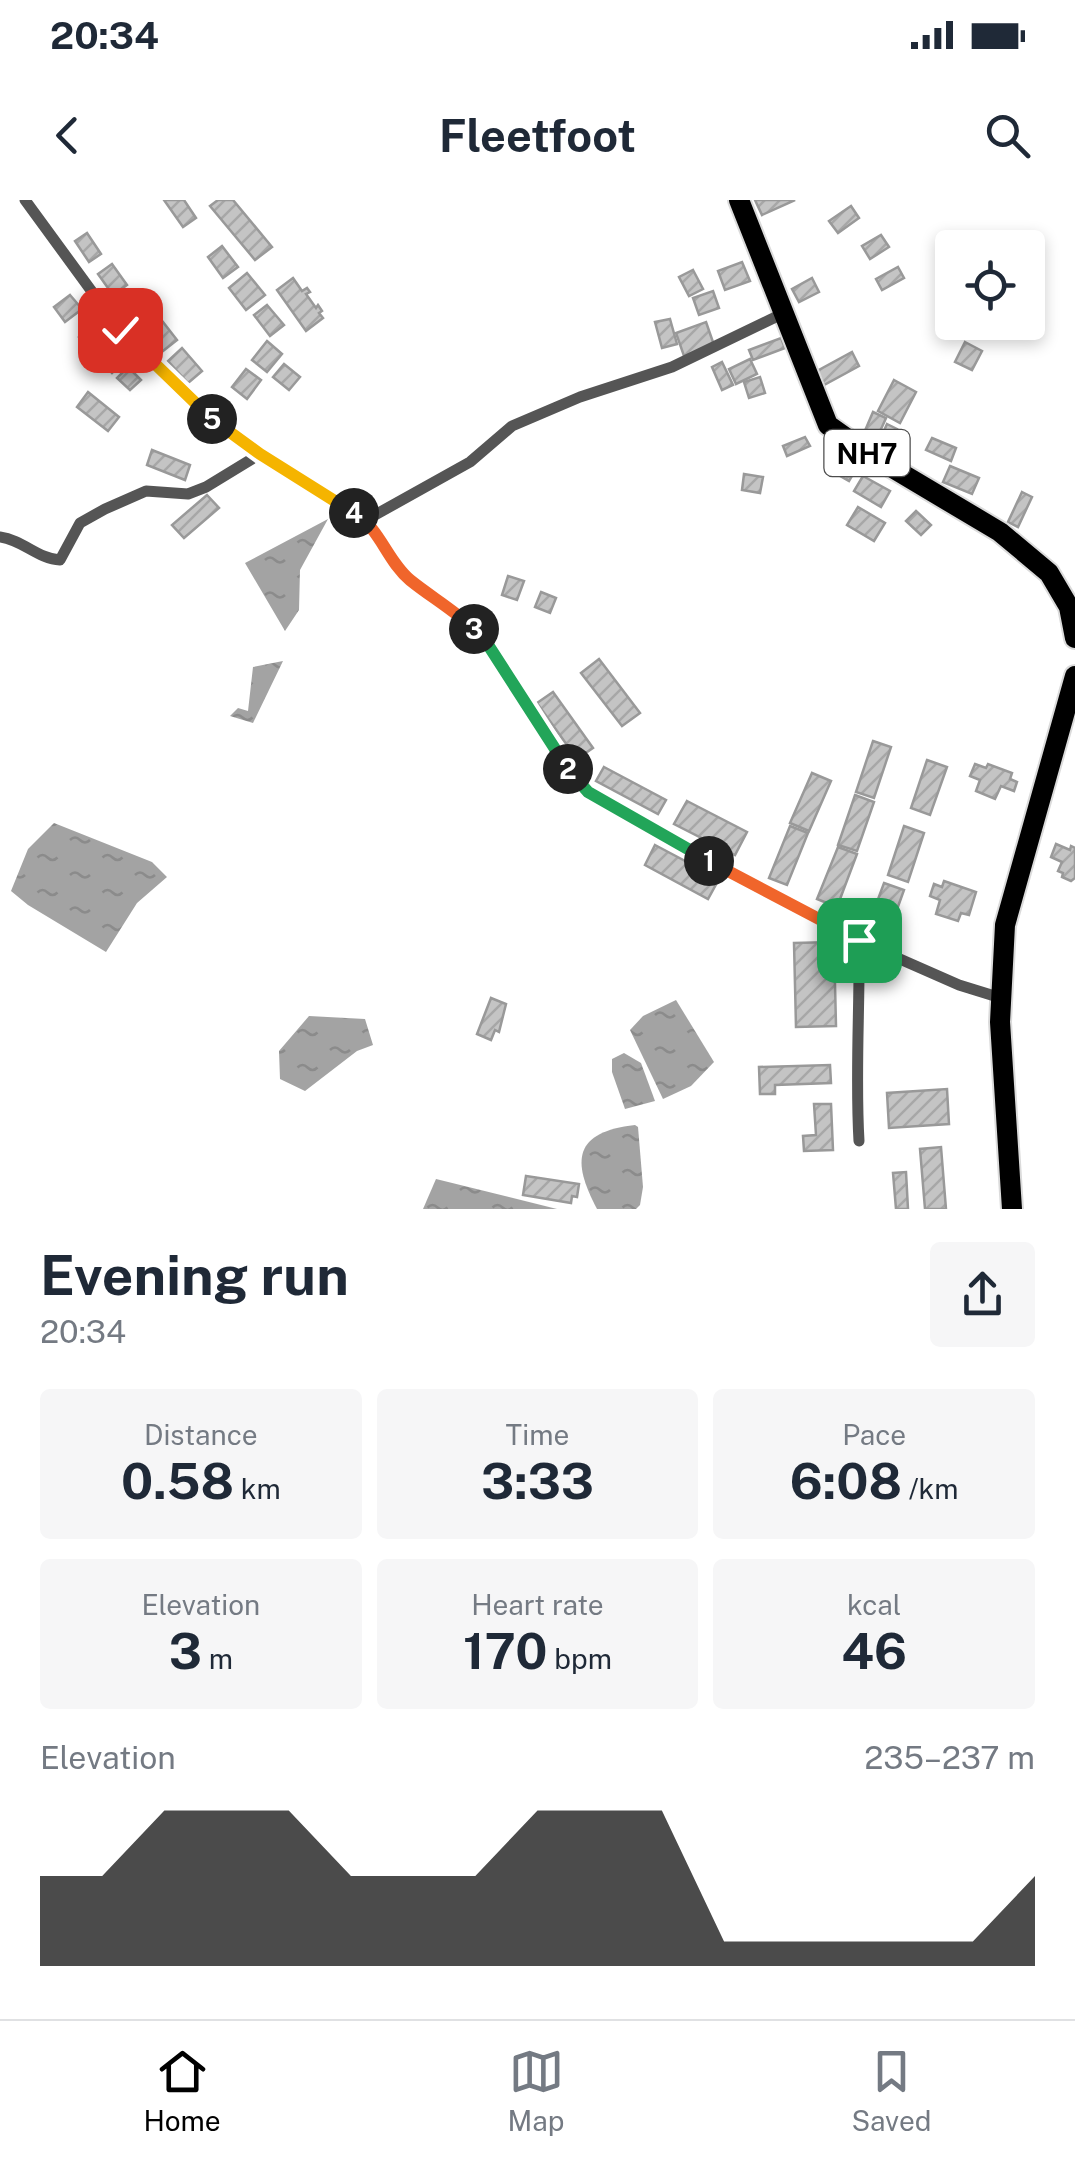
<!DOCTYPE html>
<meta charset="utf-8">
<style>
:root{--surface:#fff;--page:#f6f6f7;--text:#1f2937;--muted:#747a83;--line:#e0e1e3;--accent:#000}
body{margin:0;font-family:"Public Sans",sans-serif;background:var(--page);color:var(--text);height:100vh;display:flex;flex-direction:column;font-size:38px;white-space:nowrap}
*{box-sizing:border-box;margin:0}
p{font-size:32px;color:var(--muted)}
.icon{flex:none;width:55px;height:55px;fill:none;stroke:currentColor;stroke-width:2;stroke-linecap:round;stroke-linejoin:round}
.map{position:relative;height:1009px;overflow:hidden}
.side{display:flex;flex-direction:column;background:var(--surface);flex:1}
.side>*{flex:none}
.buttons{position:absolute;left:935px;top:30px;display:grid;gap:20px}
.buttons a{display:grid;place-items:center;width:110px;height:110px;border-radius:10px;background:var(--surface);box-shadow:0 5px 15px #0003;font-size:50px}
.pin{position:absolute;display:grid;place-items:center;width:85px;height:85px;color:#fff;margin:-42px;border-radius:20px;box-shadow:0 5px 15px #0006}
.km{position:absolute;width:50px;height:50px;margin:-25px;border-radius:50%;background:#222;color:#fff;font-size:28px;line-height:50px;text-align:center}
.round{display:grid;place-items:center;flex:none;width:105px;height:105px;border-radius:10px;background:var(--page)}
.headline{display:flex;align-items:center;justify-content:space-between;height:170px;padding:0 40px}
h1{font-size:55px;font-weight:700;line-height:75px}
.stats{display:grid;grid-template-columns:repeat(3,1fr);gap:15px;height:170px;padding:10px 40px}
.stats div{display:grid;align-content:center;border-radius:10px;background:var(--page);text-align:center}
.stats b{font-size:50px;font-weight:700}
.stats small{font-size:28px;font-weight:400}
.stats p{font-size:28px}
.chart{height:280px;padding:20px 40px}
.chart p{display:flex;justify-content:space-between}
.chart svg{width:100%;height:180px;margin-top:10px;fill:var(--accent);opacity:.7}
.status{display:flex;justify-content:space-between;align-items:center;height:70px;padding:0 50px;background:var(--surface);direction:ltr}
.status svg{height:28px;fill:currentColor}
header{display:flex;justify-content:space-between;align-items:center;height:130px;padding:0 40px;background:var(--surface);font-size:45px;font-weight:700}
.tab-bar{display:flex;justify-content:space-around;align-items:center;height:140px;border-top:2px solid var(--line);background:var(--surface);font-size:28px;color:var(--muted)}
.tab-bar a{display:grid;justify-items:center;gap:5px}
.tab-bar .active{color:var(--accent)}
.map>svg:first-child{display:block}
</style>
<div class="status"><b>20:34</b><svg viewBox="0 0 49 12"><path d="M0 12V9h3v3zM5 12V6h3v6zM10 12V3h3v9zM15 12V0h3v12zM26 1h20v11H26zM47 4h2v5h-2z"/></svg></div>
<header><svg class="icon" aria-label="back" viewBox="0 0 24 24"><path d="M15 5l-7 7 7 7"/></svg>Fleetfoot<svg class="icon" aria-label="search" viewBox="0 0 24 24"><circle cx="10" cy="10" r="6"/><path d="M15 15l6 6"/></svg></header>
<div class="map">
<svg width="1075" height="1009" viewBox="0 0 1075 1009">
<defs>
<pattern id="water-ripples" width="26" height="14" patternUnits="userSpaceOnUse" patternTransform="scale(2.5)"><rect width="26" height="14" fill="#a3a3a3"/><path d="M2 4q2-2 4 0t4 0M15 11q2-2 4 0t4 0" fill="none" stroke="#8b8b8b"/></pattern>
<pattern id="building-hatch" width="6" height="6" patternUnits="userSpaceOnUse" patternTransform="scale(2.5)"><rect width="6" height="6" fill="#c4c4c4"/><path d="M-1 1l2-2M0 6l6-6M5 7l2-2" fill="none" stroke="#a7a7a7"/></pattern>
</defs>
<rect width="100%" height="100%" fill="#fff"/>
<!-- water -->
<g fill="url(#water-ripples)">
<path d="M328,319L300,370L299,410L285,431L245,363Z"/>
<path d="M283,461L253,523L230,516L238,508L248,511L253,467Z"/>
<path d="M54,623L152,662L167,677L137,703L106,752L28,705L11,691L28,649Z"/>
<path d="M676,800L714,862L691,886L663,899L630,830L643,816Z"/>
<path d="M309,816L365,819L373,845L357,851L305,891L280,879L279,851Z"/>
<path d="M624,853L641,863L655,901L625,909L612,872V859Z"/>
<path d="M635,925L638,927L643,987L640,1005L636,1009H597C571,960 574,932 635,925Z"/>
<path d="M436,979L557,1009H423Z"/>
</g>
<!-- building -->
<g fill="url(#building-hatch)" stroke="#999" stroke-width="2.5">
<path d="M164,0H184L196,18L183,27Z"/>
<path d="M218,0H233L272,47L255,60L210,6Z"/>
<path d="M755,0H795L762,15Z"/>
<path d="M851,6L859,18L838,33L829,21Z"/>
<path d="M87,33L101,54L89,62L75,41Z"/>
<path d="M881,35L889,47L870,59L862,46Z"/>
<path d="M222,46L238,67L223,78L208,57Z"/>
<path d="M742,62L750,81L725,90L718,71Z"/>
<path d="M112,64L127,85L113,95L98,74Z"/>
<path d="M898,67L904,78L882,90L876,79Z"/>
<path d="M693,70L703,89L689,96L679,77Z"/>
<path d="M247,73L265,95L246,110L229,88Z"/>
<path d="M293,78L302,91L307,88L310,92L306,94L316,108L318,105L322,111L319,113L323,118L306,131L277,90Z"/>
<path d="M812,78L819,92L799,102L792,89Z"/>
<path d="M713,91L719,108L699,115L693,98Z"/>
<path d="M134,94L150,114L138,123L122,103Z"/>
<path d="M70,95L82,109L65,122L54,107Z"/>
<path d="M267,105L284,125L270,136L254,115Z"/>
<path d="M670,119L677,144L662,148L655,122Z"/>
<path d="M163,122L177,140L163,151L148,133Z"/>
<path d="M706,122L714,145L684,156L676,133Z"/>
<path d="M93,124L126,160L112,173L79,137Z"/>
<path d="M781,138L785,148L753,160L749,150Z"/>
<path d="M267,141L282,154L267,172L252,160Z"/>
<path d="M965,142L982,151L972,170L955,162Z"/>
<path d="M182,148L202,171L188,183L168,161Z"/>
<path d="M852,152L859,166L824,185L817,171Z"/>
<path d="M750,159L757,174L736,184L729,169Z"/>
<path d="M722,162L733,185L722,190L712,167Z"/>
<path d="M284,164L300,177L289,190L273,177Z"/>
<path d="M128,167L141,180L130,190L117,178Z"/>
<path d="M246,169L261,180L247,199L232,187Z"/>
<path d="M760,177L765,193L749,198L744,182Z"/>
<path d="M894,180L916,192L900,223L878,211Z"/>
<path d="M88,192L119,217L108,231L77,207Z"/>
<path d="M873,212L886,218L877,238L864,233Z"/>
<path d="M887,224L897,229L890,244L904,251L900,260L876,249Z"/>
<path d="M805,237L810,246L787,256L783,246Z"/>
<path d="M932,238L956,248L951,261L926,250Z"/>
<path d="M152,250L190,265L185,280L147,265Z"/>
<path d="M835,257L856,269L849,281L828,269Z"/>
<path d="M950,266L979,278L972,294L943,282Z"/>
<path d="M744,274L763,277L760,293L742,290Z"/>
<path d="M863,276L890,291L881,307L854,291Z"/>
<path d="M1022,292L1032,297L1018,327L1008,322Z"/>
<path d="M207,295L219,308L184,338L172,325Z"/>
<path d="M858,307L885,323L874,341L847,325Z"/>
<path d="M916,311L931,325L921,335L906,321Z"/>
<path d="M508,376L524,381L517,400L502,395Z"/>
<path d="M541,392L556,398L550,413L535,407Z"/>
<path d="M599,459L640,513L622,526L581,473Z"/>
<path d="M553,492L593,548L577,559L537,503Z"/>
<path d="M873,541L891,547L874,598L856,592Z"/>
<path d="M927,560L947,567L930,615L911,608Z"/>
<path d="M975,564L986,568L988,564L1012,573L1010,579L1017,582L1014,591L1001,586L995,599L976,591L980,580L970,576Z"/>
<path d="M604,567L666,600L658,614L596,581Z"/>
<path d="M812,573L831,581L809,631L790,623Z"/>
<path d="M855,595L874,602L857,651L838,645Z"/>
<path d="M687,601L747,632L735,655L674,624Z"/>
<path d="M790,626L808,633L787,685L769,678Z"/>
<path d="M904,626L924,633L908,682L888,675Z"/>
<path d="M1056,644L1070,650L1071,646L1075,648V678L1071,681L1062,677L1063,673L1058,671L1062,662L1051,657Z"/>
<path d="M655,645L719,679L708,699L645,665Z"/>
<path d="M838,647L857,654L837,707L817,699Z"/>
<path d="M944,681L976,692L969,715L961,713L958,721L936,714L940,700L930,696L934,684L942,687Z"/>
<path d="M884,683L904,690L887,737L867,729Z"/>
<path d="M834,742L836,826L796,827L794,743Z"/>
<path d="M491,798L506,804L499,832L495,830L491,840L477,834Z"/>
<path d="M830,865L831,883L775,885V894H760L759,867Z"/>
<path d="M947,889L949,924L889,928L887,893Z"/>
<path d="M814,904H831L833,950L804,951L803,936L816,935Z"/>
<path d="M941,947L946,1009H925L920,949Z"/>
<path d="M906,972L908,1009H896L893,973Z"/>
<path d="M526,976L579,984L577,997L572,996L571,1003L523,995Z"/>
</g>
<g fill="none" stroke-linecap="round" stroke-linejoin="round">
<defs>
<g id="highway">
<path d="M739,0L828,225L869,254L1000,332L1049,373L1069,407L1075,438"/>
<path d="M1012,1009L1000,822L1005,725L1075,476"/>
</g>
</defs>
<!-- highway casing -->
<use href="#highway" stroke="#dbdbdb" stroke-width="24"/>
<!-- street -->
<g stroke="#555" stroke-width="11">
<path d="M25,0L120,130L199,209L260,254L366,320L407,378L450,406L483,437L556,553L587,592L655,634L868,745L959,785L1001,798"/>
<path d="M366,320L470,262L512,226L580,197L672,167L784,113"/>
<path d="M0,337C23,340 38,359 60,360L80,323L105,309L146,291L188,294L206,287L260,254"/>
<path d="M859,740C860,807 855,874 859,941"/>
</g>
<!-- highway -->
<use href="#highway" stroke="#000" stroke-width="20"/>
</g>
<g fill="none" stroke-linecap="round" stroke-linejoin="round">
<defs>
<path id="split-1" d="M709,661L859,740"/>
<path id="split-2" d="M568,569L588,592L709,661"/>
<path id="split-3" d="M474,429L483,437L568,569"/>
<path id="split-4" d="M354,313C380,328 387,361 410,380C431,397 454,410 474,429"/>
<path id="split-5" d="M212,219L260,254L354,313"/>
<path id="split-6" d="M120,130L212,219"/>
</defs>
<!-- split-1 casing -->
<use href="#split-1" stroke="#fff" stroke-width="20"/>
<!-- split-2 casing -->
<use href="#split-2" stroke="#fff" stroke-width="20"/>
<!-- split-3 casing -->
<use href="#split-3" stroke="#fff" stroke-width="20"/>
<!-- split-4 casing -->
<use href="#split-4" stroke="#fff" stroke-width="20"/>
<!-- split-5 casing -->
<use href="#split-5" stroke="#fff" stroke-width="20"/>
<!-- split-6 casing -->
<use href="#split-6" stroke="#fff" stroke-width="20"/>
<!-- split-1 -->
<use href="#split-1" stroke="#f0652b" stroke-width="12"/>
<!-- split-2 -->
<use href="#split-2" stroke="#22a559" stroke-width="12"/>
<!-- split-3 -->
<use href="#split-3" stroke="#22a559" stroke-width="12"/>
<!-- split-4 -->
<use href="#split-4" stroke="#f0652b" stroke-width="12"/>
<!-- split-5 -->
<use href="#split-5" stroke="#f5b400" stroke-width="12"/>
<!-- split-6 -->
<use href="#split-6" stroke="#f5b400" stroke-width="12"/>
</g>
<g text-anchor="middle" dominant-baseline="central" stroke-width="8" stroke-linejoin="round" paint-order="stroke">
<!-- shield labels -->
<rect fill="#fff" stroke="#4c4c4c" stroke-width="2.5" x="824.5" y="230" width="85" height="46" rx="8"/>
<g font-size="28" font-weight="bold" fill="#000">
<text x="867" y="253">NH7</text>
</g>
</g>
</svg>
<div class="buttons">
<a><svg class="icon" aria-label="locate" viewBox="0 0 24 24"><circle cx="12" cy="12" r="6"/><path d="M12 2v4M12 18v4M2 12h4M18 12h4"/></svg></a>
</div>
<div class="pin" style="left:859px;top:740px;background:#1e9e55"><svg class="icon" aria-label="arrive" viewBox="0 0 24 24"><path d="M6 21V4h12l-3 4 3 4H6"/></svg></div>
<div class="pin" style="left:120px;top:130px;background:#d93025"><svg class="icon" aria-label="check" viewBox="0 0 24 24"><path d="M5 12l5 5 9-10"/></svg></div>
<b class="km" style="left:709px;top:661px">1</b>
<b class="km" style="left:568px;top:569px">2</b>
<b class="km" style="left:474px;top:429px">3</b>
<b class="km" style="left:354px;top:313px">4</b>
<b class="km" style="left:212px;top:219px">5</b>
</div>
<section class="side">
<div class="headline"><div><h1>Evening run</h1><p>20:34</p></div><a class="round"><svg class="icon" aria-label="share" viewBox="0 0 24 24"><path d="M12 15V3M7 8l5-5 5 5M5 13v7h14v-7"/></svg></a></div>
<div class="stats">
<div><p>Distance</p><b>0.58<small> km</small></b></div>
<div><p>Time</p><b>3:33</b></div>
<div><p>Pace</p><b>6:08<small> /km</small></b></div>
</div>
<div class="stats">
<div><p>Elevation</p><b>3<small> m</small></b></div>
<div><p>Heart rate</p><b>170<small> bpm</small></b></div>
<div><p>kcal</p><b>46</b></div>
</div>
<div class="chart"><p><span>Elevation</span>235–237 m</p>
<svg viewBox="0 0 160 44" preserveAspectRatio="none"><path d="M0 44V22L10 22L20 6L30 6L40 6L50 22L60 22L70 22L80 6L90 6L100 6L110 38L120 38L130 38L140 38L150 38L160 22V44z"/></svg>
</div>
</section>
<nav class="tab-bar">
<a class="active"><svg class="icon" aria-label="home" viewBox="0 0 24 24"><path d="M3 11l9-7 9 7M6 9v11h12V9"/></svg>Home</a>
<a><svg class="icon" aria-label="map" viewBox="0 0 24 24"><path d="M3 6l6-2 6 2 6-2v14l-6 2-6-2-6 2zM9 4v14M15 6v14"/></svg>Map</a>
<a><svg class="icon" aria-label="saved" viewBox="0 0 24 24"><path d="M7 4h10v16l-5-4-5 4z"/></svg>Saved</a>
</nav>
